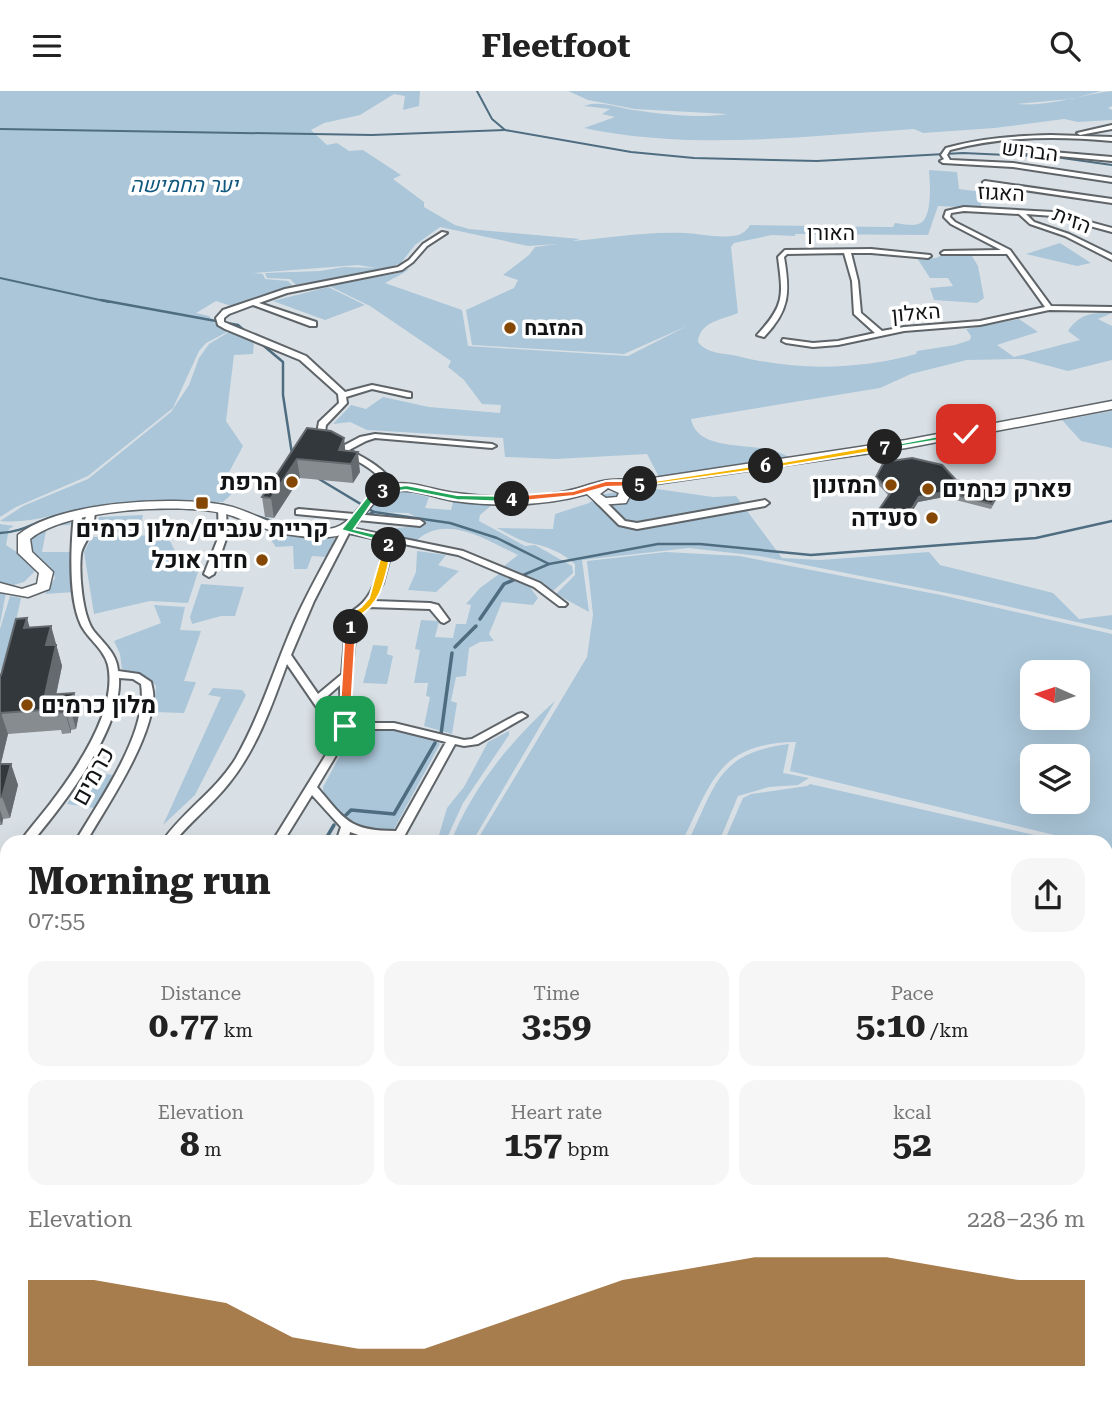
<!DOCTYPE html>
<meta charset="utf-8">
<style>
:root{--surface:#fff;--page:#f6f6f6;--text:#222;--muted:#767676;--accent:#844704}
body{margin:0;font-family:"Roboto Serif",Heebo,serif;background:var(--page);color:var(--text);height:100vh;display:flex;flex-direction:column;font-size:26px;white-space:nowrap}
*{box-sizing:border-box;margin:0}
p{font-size:23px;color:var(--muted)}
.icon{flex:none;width:38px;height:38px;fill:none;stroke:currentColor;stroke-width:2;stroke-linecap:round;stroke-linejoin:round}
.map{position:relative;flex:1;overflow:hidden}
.sheet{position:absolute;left:0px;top:744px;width:1113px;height:569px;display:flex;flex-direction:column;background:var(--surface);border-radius:21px 21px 0 0;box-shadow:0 7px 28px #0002}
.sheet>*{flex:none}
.needle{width:46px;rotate:273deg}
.fabs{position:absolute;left:1020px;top:569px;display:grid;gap:14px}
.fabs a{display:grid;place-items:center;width:70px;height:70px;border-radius:14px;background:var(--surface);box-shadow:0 7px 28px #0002;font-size:35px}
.pin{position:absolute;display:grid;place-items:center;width:60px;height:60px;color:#fff;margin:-30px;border-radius:14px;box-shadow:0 4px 10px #0006}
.km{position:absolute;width:35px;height:35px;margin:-18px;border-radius:50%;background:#222;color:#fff;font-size:19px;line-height:35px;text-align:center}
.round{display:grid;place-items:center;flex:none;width:74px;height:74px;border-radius:21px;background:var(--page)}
.overview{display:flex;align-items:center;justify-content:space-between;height:119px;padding:0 28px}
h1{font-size:38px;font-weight:700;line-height:52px}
.metrics{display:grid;grid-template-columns:repeat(3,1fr);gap:10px;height:119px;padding:7px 28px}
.metrics div{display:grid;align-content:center;border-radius:18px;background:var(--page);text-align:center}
.metrics b{font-size:35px;font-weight:700}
.metrics small{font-size:19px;font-weight:400}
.metrics p{font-size:19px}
.chart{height:196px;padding:14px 28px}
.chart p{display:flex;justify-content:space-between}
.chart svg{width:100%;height:126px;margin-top:7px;fill:var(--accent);opacity:.7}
header{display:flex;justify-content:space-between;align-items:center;height:91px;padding:0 28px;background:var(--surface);font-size:32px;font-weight:700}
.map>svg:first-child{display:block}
</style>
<header><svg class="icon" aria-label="menu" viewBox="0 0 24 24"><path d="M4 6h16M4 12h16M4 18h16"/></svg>Fleetfoot<svg class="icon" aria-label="search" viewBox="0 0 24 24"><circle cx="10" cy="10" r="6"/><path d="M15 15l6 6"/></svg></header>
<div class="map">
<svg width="1112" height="1312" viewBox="0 0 1112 1312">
<rect width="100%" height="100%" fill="#d9e0e5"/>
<!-- green -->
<g fill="#abc6d9" fill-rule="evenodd">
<path d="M0,0H420L419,15L403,19L405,5L394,3L360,24L324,32L311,39L327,54L337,52L349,60L363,59L401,84L393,88L424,111V116L455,134L469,138L580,148L572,150C609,147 646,140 685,142C702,143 720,148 738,144C744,142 747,139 750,134L888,136H893L895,132C902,133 912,135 918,133C933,130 930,91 929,79L957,81L959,98L982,101L981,117L938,115L928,144L795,143V145L772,144L734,152L731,156L738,222C722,229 700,230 698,251C707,263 724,262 737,265C796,280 858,279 916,263L917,260L955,254L970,249L971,245L966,238L1019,228L1038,241L997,254L1014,266L1080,249L1068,240C1079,223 1093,221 1112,222L1098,228L1112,235V269L1068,280L1023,268L967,269L911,283L880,297L691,328C696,358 743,353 767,358C775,359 784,364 792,367L659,386L647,363L556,368L505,366L503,347L367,339L350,331L333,333L351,314L366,318L383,306L429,316L500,322L501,314L482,313L464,289L448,276L451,270L370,215L329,195L398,182L410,177L421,161C413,180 401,183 385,192L462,219L468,255L628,265L687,235L624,263L472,254L466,219L514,197L518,189L503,184L529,164L535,156L557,153L528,155L440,136L415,154L401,172L385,178L296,194L290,188L267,187L265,182L320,180L344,176L376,177L358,174L253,182L263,183L265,188L288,190L295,197L234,216L216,210L196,222L209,225L213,231L231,239L206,252L199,260L173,317L88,385L16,416L0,426Z"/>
<path d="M568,0H1101L1071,8L1016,13C1049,16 1080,4 1112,0V15L1108,17L1112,19V29L1078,31L1064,28L995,37L923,42L914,38C805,45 692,60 584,37L615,26L602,23L610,18L584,15C599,9 618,17 633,19C663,23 698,28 727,23L635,18L588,9Z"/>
<path d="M1060,152L1091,172L1077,175L1026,163Z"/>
<path d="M942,164L972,165L978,175L984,207L977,212L934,209L930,197L953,195L948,187H930L917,167H936Z"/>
<path d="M328,196L365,214L325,229L273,210Z"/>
<path d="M229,241L254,251L253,263L234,264L226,330L243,355L228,383L229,390L238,397L223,411C178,409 131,411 86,418C55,422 32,433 0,430L23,415L88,388L171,321L189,294L199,267L209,253Z"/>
<path d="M1112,320V357L1081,350L1062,329Z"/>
<path d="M643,396L713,406L736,405L782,467L820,469L929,461L940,474L1053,502L1079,528L1112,524V539L962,505L759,465L689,457L582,469L589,521L556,503L575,484V473C561,461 547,455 529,452C518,449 507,442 497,437L553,438L555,423L589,412L600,404Z"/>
<path d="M397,399L429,406L425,417L451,419L453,411L493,413L480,424L479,430L525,455L535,454L572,475L573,482L553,500L538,490L504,475L518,464C488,450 447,422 417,449L370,443L374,440L422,434L423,429L408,422L370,421C373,406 384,403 397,399Z"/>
<path d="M143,424L140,439L96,442L99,426Z"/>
<path d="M72,428L70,434L47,435L42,461H70L74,501L45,503L55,487C52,471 29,466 29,450L42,436Z"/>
<path d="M0,433L14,435L9,438L6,454L31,470L35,480L24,491L7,496L0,533Z"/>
<path d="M272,443L335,447L327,466L312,465L307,478H294L293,455L276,456L268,445Z"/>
<path d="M159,444L169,448L183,476L199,478L188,512L150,510L94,523L84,461L92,446Z"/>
<path d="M417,460L446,464L438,474L459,480L436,501L408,499L416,481Z"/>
<path d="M666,461L739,465L941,504L1112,543V758L1106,756V751H1083L790,680L796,651C719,652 712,690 682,751H476L587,566L593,524L587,470ZM1078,581V626H1032V581ZM1078,665V710H1032V665Z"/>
<path d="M499,483L529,495L538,507L533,514L502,511L489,543L494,550L480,551L469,557L466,585L456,586L451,610L457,612L452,643L424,635L430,606L426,605L428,592H414L420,559L415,558L421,529L439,530L435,546L453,547L456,533H466L471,514L466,513L480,497Z"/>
<path d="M201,493L244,496L235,525H221L192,533L190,526Z"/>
<path d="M10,505L21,507L11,553L0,581V538Z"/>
<path d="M154,514L185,516L180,539L201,540L184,590L196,591L184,622L154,621L156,595L147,586L122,578L120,563L114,550L161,532Z"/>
<path d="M373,554L388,555L387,563L393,565L387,593L363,592Z"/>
<path d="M213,597L242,599L246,604L195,704L163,734L221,606L208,604Z"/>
<path d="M555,610L472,751H451C471,698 513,647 555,610Z"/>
<path d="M364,639C384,639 425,639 440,653L393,740C367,743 324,727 323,696L351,644Z"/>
<path d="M509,640V644L463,712L445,751H437L447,717L464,696L488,651Z"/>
<path d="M789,653L783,682L809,687L798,694L769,696L738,705L719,751H688C716,693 718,662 789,653Z"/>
<path d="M87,681L114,684L94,717L67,713Z"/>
<path d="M810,693L1065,751H724L743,707L751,703L807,695Z"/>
<path d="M1106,760L1112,762V951L1106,956Z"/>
<path d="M7,980V1306H407L404,1312H0V986Z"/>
<path d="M930,1306H1035L1032,1312H926Z"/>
</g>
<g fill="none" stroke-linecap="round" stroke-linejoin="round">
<!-- stream-far3 -->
<g stroke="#4f6d81" stroke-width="2">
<path d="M477,0L492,28L505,39L631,61L694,67L817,70L963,62L1055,66L1112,74"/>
<path d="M0,38L372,44L505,39"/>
<path d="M0,187L109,211"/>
</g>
<!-- stream-far2 -->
<g stroke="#4f6d81" stroke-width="2.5">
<path d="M101,209L238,234L246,241"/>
<path d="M258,250L283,271V304L292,363"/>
<path d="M319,388L374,421"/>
<path d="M189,411L230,416"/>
<path d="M257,425L290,436"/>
<path d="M365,425L374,421L450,432L497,447L549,473"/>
<path d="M297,437L328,438"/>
<path d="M0,442C25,441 36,429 60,424"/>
<path d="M521,485L549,473L658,453H700L811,464L1036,447L1112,430"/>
</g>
<!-- stream-far1 -->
<g stroke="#4f6d81" stroke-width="3.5">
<path d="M480,528L504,493L525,484"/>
<path d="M455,556L476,535"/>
<path d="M441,643L452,562"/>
<path d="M346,724L351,719L394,723L435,652"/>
<path d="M324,751L334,734"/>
</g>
<!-- stream -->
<path stroke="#4f6d81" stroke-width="4.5" d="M0,1041L7,1038"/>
<defs>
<g id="street">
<path d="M1112,34V38L1080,44L1077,42Z"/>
<path d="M1051,44L1112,46V50C1058,45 1003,45 950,59L947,64L950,69L1013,72L1112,87V91L1013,76L943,72L940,70L944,68L941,64L946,57C981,47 1015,45 1051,44Z"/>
<path d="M1028,59L1112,66V70L1026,62L1025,61Z"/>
<path d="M985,90L1112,108V112L983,93V91Z"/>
<path d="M964,116L1053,121L1112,137V141L1053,125L1026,123L1034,131L1069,143L1112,164V169L1065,145L1030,133L1019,123L964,120L951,122L950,126L955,131L1010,159L1051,215L1112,216V220L1049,219L980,234L904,240L838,254L813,256L786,252L782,250L783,248L813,252L838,250L875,242L854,223L852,190L844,162L787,163L784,166C790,201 790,219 764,246L757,244C785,214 783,205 778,166L785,159L871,158L930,164L931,165L928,167L871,162H851L858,190L861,222L882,240L904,236L980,230L1045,216L1007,163H942L941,162L944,160L1001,159L951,133L944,126L946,120Z"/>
<path d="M442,141L447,142L427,155L413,171L402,179L287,202L259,212L316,231V235H310L253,214L229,223L224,227V231L231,234L306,265L345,301L372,294L411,302V306H408L372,298L346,306L347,312L326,334L325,341L343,355L360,346L375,343L492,353L496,355L492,357L375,347L366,350L349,359C369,369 385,378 397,397L393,400L390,399C369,367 340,368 317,342L319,331L339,312L338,303L300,269L225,238L218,234L216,227L223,219L285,198L398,176L409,169L423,153Z"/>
<path d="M599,406L602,407L625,430L637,432L765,409L769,412L765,415L637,438L619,434L596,411L595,409Z"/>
<path d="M222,414L226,417L227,445L214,483L209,486L204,483L219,445L218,417Z"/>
<path d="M299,418L420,429L424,432L420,435L296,423V419Z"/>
<path d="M91,419L95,422C94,429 93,437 90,443C87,450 82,456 81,463C79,482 82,523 93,539C103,552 117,562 118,580L139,583L151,591C152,596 154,602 153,607C152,649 107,715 86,751H75C99,710 149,641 141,593L133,588L119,587C122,638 64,713 32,751H20C29,738 40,726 50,713C76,679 118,619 108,574C104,558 88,548 81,534C68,507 71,453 74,423L78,420L82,423L81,443L87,422Z"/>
<path d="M346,436L463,460L540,492L567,513L565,515H559L534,496L458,464L394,451L383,492L374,510L430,512L438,514L449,529L444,532L441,531L430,518L369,516L357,525L350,599L351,632H394L464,649L472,648L518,623L522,622L527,625L478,653L464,655L455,653L401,751H390L391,748L367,747L350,741L348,751H336L341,736L312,704L283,751H272L337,646L287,573C272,614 257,657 230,691C213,713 191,730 174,751H162C183,720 216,700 236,667C260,625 274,578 293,534C307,502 325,471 342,439ZM349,442L385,450C380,469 378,494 365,509C360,516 353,519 347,524L342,583L318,603L291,564L314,510ZM340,594L341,632L340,635L322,610ZM349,638H394L446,651L396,740C349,740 345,729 317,696L347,646Z"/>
<path d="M7,764V774L0,778V768Z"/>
<path d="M7,833V844L0,847V836Z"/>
<path d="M7,855C7,864 9,872 0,875C0,867 0,858 7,855Z"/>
<path d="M419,1306H435L433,1312H417Z"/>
<path d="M494,1306H524L526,1312H498Z"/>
<path d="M735,1306H751L749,1312H733Z"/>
<path d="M910,1306H928L925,1312H907Z"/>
</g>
<path id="secondary" d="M1112,310V318L906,357L628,397L632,401L626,412L599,414L587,403C545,415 498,416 454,410C434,407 412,396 392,401C364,408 365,444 329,446C307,447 282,444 261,436C249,432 238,426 226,423C181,411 66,418 30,448L32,461L53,481L49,498L28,506L0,501V492L22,498L37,493L39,482L18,462V444C60,410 171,405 224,414C241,417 257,426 274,432C290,437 309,438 326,438C355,438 361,400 388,394C411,388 434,400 456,402C491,407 528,407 562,401C576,399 589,393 603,390C614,387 628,389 640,389L906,349ZM608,397L619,402L617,406L606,407L600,403Z"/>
</defs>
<!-- street casing -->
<use href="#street" stroke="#5e6468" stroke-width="4"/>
<!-- secondary casing -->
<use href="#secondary" stroke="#5e6468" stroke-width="3"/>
<!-- street -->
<use href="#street" fill="#fff" fill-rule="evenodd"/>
<!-- secondary -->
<use href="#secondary" fill="#fff" fill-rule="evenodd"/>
</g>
<!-- wall -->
<g fill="#868c90">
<path d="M307,337L344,347L345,360L360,381L353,392L300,387L274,427L265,426L262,406Z"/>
<path d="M876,386L956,389L1000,399L999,404L991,418L944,406L918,411L903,435L875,428L876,423L888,404L875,390Z"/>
<path d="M51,535L62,575L56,603L79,623L76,638L71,639V642L62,643L61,639L8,643L1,673H11L18,694L10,727L3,728L2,734H0V584H1L30,536Z"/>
</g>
<!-- shaded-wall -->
<g fill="#656a6f">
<path d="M344,347L346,367L339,359Z"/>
<path d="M358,361L360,381L353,392L351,373Z"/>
<path d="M297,368L300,387L274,427L271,407Z"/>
<path d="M945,401L944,406L918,411L903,435L904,430L919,406Z"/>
<path d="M27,527L33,548L24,537Z"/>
<path d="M51,535L62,575L53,619L45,604L46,554Z"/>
<path d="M74,602L79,623L76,638L70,617Z"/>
<path d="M65,618L71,639V642L65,621Z"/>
<path d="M1,622L8,643L0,675V627Z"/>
<path d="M11,673L18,694L10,727L2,706Z"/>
<path d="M0,719L3,728L2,734L0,729Z"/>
</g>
<!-- building -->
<g fill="#33383c" stroke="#656a6f" stroke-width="2">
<path d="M307,337L331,340L344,347L339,359L358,361L351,373L297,368L271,407L262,406Z"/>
<path d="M912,367L942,374L956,389L1000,399L992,413L945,401L919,406L904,430L876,423L891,401L876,386L884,371Z"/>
<path d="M27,527L24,537L51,535L46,554H56L45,604L74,602L70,617L65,618V621L55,622L56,618L1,622L0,627V584H1L16,528Z"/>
<path d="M0,673H11L2,706H0Z"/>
</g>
<!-- split-1 -->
<path fill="#f0652b" stroke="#fff" stroke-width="2" d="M351,532L356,536L350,635L345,639L339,635L345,536Z"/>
<!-- split-2 -->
<path fill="#f5b400" stroke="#fff" stroke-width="2" d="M389,451L393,454C386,481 384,513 357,526L354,538H347V524L361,516L369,507L384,454Z"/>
<!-- split-3 -->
<path fill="#22a559" stroke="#fff" stroke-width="2" d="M380,397L388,399L374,409L354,438L393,447V454L389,457L384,454L385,451L341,439L367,406Z"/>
<!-- split-4 -->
<path fill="#22a559" stroke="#fff" stroke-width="2" d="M406,394L457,404L512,405L517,408L512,411L457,409L406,399L383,402L378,399Z"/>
<!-- split-5 -->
<path fill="#f0652b" stroke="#fff" stroke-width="2" d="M606,390H640L645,393L640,395L606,396L574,405L512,411L507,408L512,405L573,400Z"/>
<!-- split-6 -->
<path fill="#f5b400" stroke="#fff" stroke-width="2" d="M766,373L770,375L769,377L640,395L635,393Z"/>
<!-- split-7 -->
<path fill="#f5b400" stroke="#fff" stroke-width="2" d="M885,353L889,354V358L766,378L761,375Z"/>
<!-- split-8 -->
<path fill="#22a559" stroke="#fff" stroke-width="2" d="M966,340L970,343L969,344L885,358L881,356Z"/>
<!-- markers -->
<g fill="#844704" stroke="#fff" stroke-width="2.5">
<circle cx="510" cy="237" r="7"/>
<circle cx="292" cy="391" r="7"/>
<circle cx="891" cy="394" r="7"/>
<circle cx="928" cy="398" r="7"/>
<rect x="195" y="405" width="14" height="14" rx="3.5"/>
<circle cx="932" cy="427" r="7"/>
<circle cx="262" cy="469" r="7"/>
<circle cx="27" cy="614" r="7"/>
</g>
<g text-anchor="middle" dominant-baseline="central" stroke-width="7" stroke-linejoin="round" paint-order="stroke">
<!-- far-street labels -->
<g font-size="21" fill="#111315" stroke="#fff">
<text transform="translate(1030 60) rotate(7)">הברוש</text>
<text transform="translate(1001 102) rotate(3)">האגוז</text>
<text transform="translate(1072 129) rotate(22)">הזית</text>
<text x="831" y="142">האורן</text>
<text transform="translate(916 222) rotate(-5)">האלון</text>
</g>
<!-- far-park labels -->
<g font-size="21" font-style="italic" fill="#10587f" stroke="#fff">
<text x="184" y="94">יער החמישה</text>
</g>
<!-- far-poi labels -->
<g font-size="21" font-weight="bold" fill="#111315" stroke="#fff" text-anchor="start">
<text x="524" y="237">המזבח</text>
</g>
<!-- poi labels -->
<g font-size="24" font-weight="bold" fill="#111315" stroke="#fff" text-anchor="end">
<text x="278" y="391">הרפת</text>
<text x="877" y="394">המזנון</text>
<text x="942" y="398" text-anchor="start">פארק כרמים</text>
<text x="918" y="427">סעידה</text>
<text x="202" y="438" text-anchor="middle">קריית ענבים/מלון כרמים</text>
<text x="248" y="469">חדר אוכל</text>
<text x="41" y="614" text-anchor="start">מלון כרמים</text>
</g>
<!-- street labels -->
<g font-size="24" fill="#111315" stroke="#fff">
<text transform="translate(93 685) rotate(-61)">כרמים</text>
</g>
</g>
</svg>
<div class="fabs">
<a><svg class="needle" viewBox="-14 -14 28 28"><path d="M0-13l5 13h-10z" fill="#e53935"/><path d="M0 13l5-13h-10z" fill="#767676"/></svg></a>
<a><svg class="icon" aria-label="layers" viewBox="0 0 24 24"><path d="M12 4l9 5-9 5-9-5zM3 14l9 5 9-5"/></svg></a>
</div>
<div class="pin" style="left:345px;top:635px;background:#1e9e55"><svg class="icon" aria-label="arrive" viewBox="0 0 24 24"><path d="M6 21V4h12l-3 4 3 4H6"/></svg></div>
<div class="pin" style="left:966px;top:343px;background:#d93025"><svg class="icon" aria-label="check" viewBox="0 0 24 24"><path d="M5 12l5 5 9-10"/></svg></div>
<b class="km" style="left:351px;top:536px">1</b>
<b class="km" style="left:389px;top:454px">2</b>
<b class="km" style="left:383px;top:399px">3</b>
<b class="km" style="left:512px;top:408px">4</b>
<b class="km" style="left:640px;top:393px">5</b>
<b class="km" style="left:766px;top:375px">6</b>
<b class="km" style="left:885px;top:356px">7</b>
<section class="sheet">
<div class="overview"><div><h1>Morning run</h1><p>07:55</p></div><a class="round"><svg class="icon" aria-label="share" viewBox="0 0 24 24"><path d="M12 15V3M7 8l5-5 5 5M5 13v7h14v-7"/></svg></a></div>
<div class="metrics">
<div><p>Distance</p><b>0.77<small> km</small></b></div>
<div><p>Time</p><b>3:59</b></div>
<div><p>Pace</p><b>5:10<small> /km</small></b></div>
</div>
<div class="metrics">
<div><p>Elevation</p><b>8<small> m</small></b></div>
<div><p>Heart rate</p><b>157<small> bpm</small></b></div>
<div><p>kcal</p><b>52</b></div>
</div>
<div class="chart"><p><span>Elevation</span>228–236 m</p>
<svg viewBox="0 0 160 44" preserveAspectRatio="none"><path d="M0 44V14L10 14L20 18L30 22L40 34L50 38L60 38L70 30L80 22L90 14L100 10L110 6L120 6L130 6L140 10L150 14L160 14V44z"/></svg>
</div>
</section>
</div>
